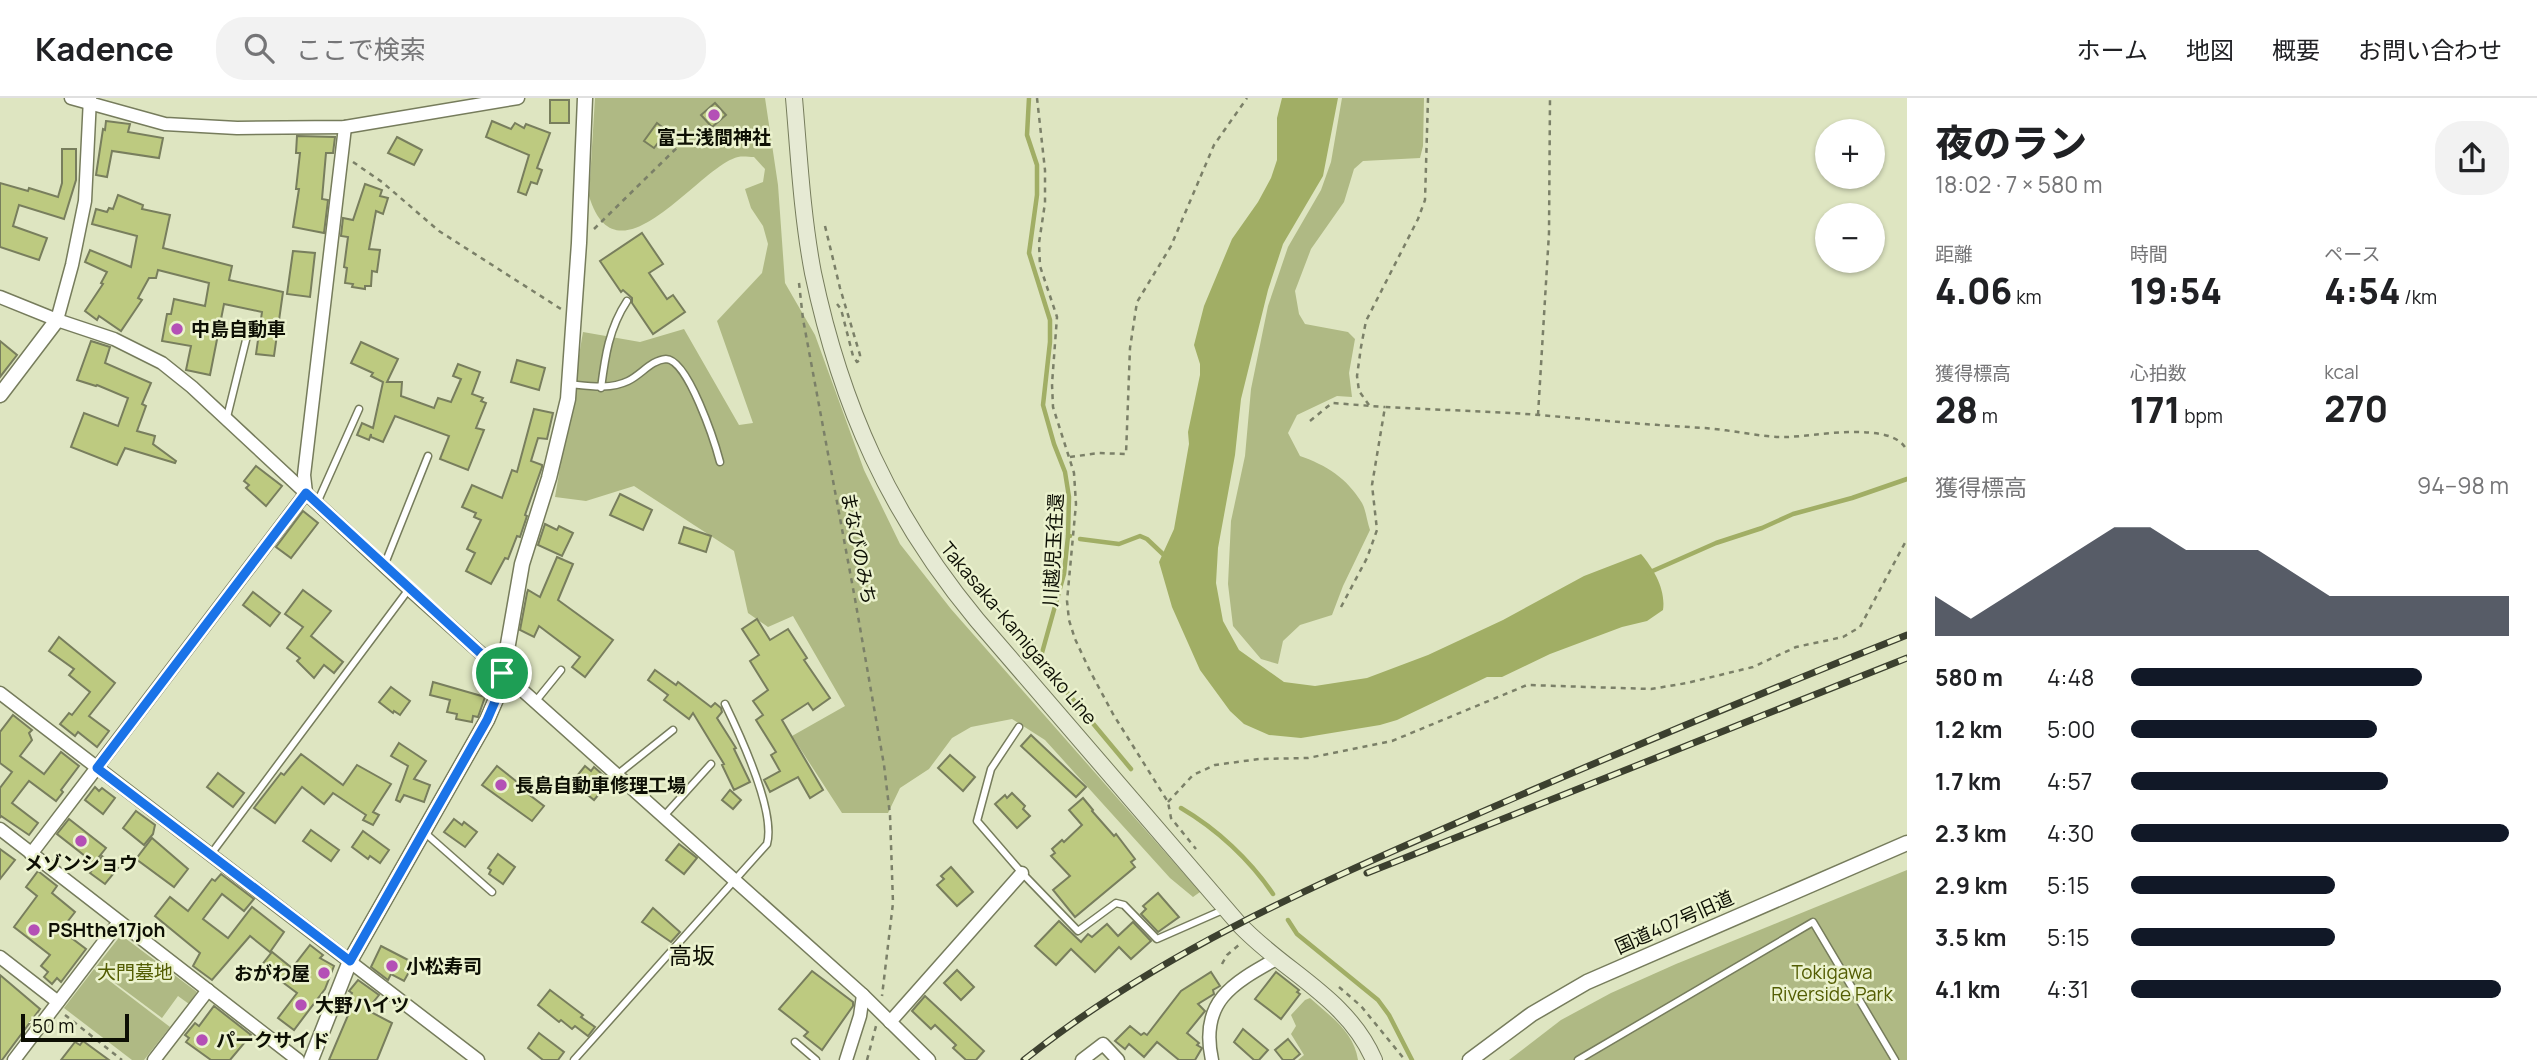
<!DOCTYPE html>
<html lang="ja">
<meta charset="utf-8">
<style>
:root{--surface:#fff;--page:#f2f2f2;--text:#202124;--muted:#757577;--line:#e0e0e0;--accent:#111827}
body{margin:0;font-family:Manrope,"Noto Sans JP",sans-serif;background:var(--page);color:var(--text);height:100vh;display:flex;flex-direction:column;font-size:26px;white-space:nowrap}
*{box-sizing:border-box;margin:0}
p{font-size:23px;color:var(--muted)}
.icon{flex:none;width:38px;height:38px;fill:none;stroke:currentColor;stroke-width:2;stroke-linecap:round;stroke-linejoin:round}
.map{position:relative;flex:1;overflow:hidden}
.sheet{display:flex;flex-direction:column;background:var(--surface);width:630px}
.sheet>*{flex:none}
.tools{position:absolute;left:1815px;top:21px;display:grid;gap:14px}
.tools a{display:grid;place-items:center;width:70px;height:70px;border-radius:50%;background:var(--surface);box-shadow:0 2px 5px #0004;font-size:35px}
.scale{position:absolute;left:21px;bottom:18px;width:108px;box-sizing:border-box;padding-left:7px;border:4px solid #0d0f04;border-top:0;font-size:19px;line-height:24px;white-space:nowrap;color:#0d0f04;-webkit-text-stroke:5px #ebf2ce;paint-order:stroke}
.pin{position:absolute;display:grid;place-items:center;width:60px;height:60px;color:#fff;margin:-30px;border:4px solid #fff;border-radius:50%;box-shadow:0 2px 7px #0007}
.round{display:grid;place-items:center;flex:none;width:74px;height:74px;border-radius:28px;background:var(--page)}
.overview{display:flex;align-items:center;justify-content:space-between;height:119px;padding:0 28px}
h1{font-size:38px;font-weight:800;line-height:52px}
.metrics{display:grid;grid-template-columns:repeat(3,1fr);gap:10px;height:119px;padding:7px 28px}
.metrics div{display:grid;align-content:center}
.metrics b{font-size:35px;font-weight:800}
.metrics small{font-size:19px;font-weight:400}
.metrics p{font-size:19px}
.chart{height:196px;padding:14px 28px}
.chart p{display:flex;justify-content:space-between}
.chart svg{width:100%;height:126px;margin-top:7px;fill:var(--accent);opacity:.7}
ul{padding:0 28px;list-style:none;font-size:23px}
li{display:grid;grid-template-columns:112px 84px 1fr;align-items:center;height:52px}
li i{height:18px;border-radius:9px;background:var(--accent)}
header{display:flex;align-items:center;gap:42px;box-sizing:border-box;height:98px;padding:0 35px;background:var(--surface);border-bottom:2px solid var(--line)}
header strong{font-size:33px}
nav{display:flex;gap:38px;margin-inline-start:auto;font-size:24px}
.search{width:490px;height:63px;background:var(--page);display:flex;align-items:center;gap:18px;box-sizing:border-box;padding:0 24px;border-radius:28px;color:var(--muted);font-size:26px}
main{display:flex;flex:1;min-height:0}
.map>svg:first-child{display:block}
</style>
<header>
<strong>Kadence</strong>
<div class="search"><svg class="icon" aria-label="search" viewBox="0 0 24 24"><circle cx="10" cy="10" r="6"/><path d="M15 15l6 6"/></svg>ここで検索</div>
<nav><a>ホーム</a><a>地図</a><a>概要</a><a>お問い合わせ</a></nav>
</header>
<main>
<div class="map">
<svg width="1907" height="962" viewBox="0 0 1907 962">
<rect width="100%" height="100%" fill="#dee5c1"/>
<!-- green -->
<g fill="#afb984">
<path d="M595,0H765L778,87L785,185L815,237L864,372L900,446L951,511L1200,794L1193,799L1170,780L1045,642L1012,621L971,629L952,640L929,671L900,690L888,715H842L792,638L845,608L793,518L768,529L748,515L734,453L634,388L586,403L555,399L583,234L640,244L684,231L739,327L753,325L717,223L762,175L768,146L763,128L751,110L745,91L763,84L765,71L754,59C749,59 743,58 738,59C699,68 617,191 589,98Z"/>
<path d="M1342,0H1424L1423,48L1420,60L1363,63L1354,71L1344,104L1311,151L1295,193L1299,216L1305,226L1348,234L1355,241L1349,275L1352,299L1337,298L1297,317L1288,335L1300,358C1326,367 1347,380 1362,405C1366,412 1367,424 1370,432L1343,488L1332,517L1300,527L1283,543L1278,566L1261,561L1233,528L1228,486L1231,423L1245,358L1251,291L1268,208L1288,149L1321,92L1331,64Z"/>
<path d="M1907,772V962H1509L1561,922L1611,895L1676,866Z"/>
<path d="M121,837L197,894L189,906L178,898L162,920L95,870Z"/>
<path d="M94,871L170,929L144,962H132L64,910Z"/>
<path d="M1310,900C1330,918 1354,934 1358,962H1298L1304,957L1291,936L1296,928L1291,917L1305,902Z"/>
</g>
<!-- water -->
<path fill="#a1ae65" d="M1282,0H1338L1323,78L1283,146L1268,192L1241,301L1235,357L1218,450L1216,485L1223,523L1239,552L1284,584L1315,588L1367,580L1428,557L1503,522L1584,478L1641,456C1654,471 1666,492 1663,512L1647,523L1622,529L1550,556L1502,579H1487L1397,622L1380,627L1301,640L1269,637L1244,626L1230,613L1200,572L1172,509L1159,464L1174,431L1189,346L1188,334L1200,277V266L1194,247L1204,208L1232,141L1258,104L1271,80L1277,62V20Z"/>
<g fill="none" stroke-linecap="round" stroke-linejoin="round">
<!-- stream -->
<g stroke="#a1ae65" stroke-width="4.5">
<path d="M1029,0L1027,37L1037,67V97L1029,155L1050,222V244L1043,307L1054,346L1065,374L1069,399L1068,438H1070"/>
<path d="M1068,438L1064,476L1040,562L1131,671"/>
<path d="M1080,441L1119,446L1140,438L1147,441L1166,459"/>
<path d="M1648,475L1716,445L1762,430L1793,416L1852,400L1907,381"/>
<path d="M1181,710C1217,731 1250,762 1273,796"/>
<path d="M1288,822L1297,836L1378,902L1389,917L1412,962"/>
</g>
</g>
<!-- building -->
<g fill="#bdca80" stroke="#787e5d" stroke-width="2">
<rect x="550" y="2" width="19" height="23"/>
<path d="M715,5L726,17L712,29L701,17Z"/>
<path d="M106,23L130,26L128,34L163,40L159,60L112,53L107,79L96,77L103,31L105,32Z"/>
<path d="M492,23L511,31L515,25L524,30L526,26L550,35L537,70L542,72L537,86L531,84L526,97L518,94L529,57L486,39Z"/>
<path d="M657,25L667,33L654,50L644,43Z"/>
<path d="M297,38L335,39L333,55H326L322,101L328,102L324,135L293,129L299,91H296L300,55H296Z"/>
<path d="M397,39L422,52L414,67L388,55Z"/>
<path d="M62,51H76V82L64,121L19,107L13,128L47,140L39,162L0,149V85L28,93L29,90L58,99L62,85Z"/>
<path d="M365,86L382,92L380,98L388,100L383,116L376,113L369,151L380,152L377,174L372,173L371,188H365V191L352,189L353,186L345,185L347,170L344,169L348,139L341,138L343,120L353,122Z"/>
<path d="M118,97L143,107L142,111L170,117L163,150L232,168L229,182L283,194L274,258L256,256L262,214L224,206L210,277L186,272L191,248L162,243L167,216H171L174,201L205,208L209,185L158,172L156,180H149L138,200L142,202L121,233L99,218L97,222L85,213L103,186L101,185L107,174L85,164L90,152L131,169L137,138L92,126L96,111L107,114L109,110L113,111Z"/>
<path d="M642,135L663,166L649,175L667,201L673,197L685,214L653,236L632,205V200L623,192L621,194L600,163Z"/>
<path d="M293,153L315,155L310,199L287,196Z"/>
<path d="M0,243L17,257L0,279Z"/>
<path d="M91,243L110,249L105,265L151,285L142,306L146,308L137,333L155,338L153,346L176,363L175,365L125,350L117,367L71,349L84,315L118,328L128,300L97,287L96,288L77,282Z"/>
<path d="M361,244L398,261L387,284H402L401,298L434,310L438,300L451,304L461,281L453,278L458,266L480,274L472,296L483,300L481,303L486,305L476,330L484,332L468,372L440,361L449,338L395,318L383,344L371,339V336L369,342L357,337L362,325L373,330L383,284L371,278L373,275L351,265Z"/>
<path d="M517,262L545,270L539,292L511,284Z"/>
<path d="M534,311L553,315L547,341L538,340L531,363L542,367V369L525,417L527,418L520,439L517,438L508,461L505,460L491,486L466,473L475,455L467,451L481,422L474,419L476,415L462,409L472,387L502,400L512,372L517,374Z"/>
<path d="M256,368L282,388L266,408L246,390L249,387L244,383Z"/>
<path d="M620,396L652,412L643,432L610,417Z"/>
<path d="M303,413L318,425L291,460L276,449Z"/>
<path d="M545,426L557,432L559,428L573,435L562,458L538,447Z"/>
<path d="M684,429L711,438L706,454L679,445Z"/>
<path d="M557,459L573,466L558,502L613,542L585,579L572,569L580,559L539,528L534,539L520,532L527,495L528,492L540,499Z"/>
<path d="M303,492L331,513L311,538L343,564L334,575L324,567L314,580L297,563L300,560L287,550L303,529L285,516Z"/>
<path d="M253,494L280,515L270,528L243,507Z"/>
<path d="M757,521L770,542L788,531L807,560L804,562L830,600L813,612L808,605L782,622L823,692L810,700L798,679L770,694L764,682L780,673L771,657L776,654L756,622L763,617L753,603L768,592L750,563L759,557L742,531Z"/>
<path d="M59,539L115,585L89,618L109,633L97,649L78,634L75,638L60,626L69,615L72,617L90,594L69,577L74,571L49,553Z"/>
<path d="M655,572L676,587L678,584L711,609L715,605L721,610L722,614L717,620L736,650L734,651L750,684L734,692L722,667L724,666L693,615L689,621L664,602L668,597L648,582Z"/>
<path d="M433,584L485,599L478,619L473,618L472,624L456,621L457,616L447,614L450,602L430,597Z"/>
<path d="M391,589L410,603L400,617L394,613L393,615L379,604Z"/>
<path d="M13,617L32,632L29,635L32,642L20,658L44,676L61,654L79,668L61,692L63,694L56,703L29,683L12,705L38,725L29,737L1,718L0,720V690L12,674L0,665V634Z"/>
<path d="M1031,637L1086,689L1076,699L1021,648Z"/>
<path d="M399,645L426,663L414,681L430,687L424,704L404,697L400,704L396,702L408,668L391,658Z"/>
<path d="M301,656L343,687L357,667L391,686L373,714L379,717L373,727L363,722L366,717L333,695L324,706L302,689L275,725L254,710L281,675L284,677Z"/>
<path d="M950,657L975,679L963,693L938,670Z"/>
<path d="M497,668L521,687L519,689L544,708L532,723L482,687Z"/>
<path d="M585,668L591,673L594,669L610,683L594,702L572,684Z"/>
<path d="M218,675L244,695L233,709L207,689Z"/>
<path d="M95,689L99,693L102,690L115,700L103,716L85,702Z"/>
<path d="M730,692L741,702L733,711L722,702Z"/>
<path d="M1012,695L1025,708L1023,711L1030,718L1017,730L995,706L1005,697L1007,700Z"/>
<path d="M1083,700L1093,712L1092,713L1114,738L1116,736L1135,761L1131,764L1135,769L1075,819L1053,792L1070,778L1051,758L1055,755L1052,751L1062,742L1064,744L1082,727L1069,712Z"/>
<path d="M136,713L155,727L153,736L144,747L123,730Z"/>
<path d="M69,721L106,750L94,765L57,736Z"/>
<path d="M454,721L462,727L464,724L477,734L465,749L444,734Z"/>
<path d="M311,732L339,752L331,763L303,743Z"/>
<path d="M363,733L389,752L380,765L370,758L368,761L352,749Z"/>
<path d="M152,740L188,771L174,789L136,761Z"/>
<path d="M679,746L697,760L684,776L666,762Z"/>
<path d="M0,751L15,762L0,781Z"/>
<path d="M498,756L515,769L503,786L489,776L491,772L488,770Z"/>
<path d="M102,758L118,770L105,786L90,775Z"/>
<path d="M951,769L973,794L957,808L937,787L944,781L941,778Z"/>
<path d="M38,773L57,788L52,795L75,814L61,832L86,851L61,884L57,880L52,886L44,879L48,874L41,868L50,857L14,829L37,798L26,789Z"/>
<path d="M221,776L254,801L244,813L222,796L203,821L228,840L252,809L284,834L270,854L250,838L212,882L193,868L200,855L155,818L170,799L188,813L212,781L215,783Z"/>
<path d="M1158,795L1179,819L1158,834L1141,816L1146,811L1143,808Z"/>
<path d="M653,810L680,834L671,844L642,824Z"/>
<path d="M1059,823L1081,844L1088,836L1092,839L1107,826L1118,838L1133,824L1151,843L1131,861L1119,849L1095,874L1071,851L1056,867L1035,848Z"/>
<path d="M310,847L323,857L320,860L334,868L325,891L294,932L278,920L297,895L261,868L272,854L292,870Z"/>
<path d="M381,848L414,865L404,883L391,876L388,882L371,869Z"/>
<path d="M957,872L974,889L961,902L944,885Z"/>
<path d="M812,873L853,904V908L822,952L804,938L808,934L779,911Z"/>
<path d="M1211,874L1220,888L1213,892L1214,896L1198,906L1205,913L1187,935L1199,945L1197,947L1202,950L1195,962H1179L1157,944L1144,959L1129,946L1125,951L1115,943L1130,928L1141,937L1144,935L1147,937L1181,893Z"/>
<path d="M1276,874L1299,892L1297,894L1300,896L1281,921L1255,901Z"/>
<path d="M0,877L40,911L2,962H0Z"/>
<path d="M358,882L379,897L367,912L392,925L377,962H329L349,915L344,912L352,895L349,893Z"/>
<path d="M550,892L583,917L581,919L595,929L588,938L575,928L572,931L561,922L559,924L538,907Z"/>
<path d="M925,898L984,953L976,962H966L953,950L956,947L935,927L931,931L912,913Z"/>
<path d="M214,908L251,937L230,962H211L186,944L189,940L185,937L195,925L199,928Z"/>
<path d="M1243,931L1268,952L1259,962H1254L1234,944Z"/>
<path d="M539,935L564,954L558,962H543L528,950Z"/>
<path d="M1288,941L1300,956L1293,962H1283L1275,952Z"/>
<path d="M83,943L109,962H61L75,944L80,947Z"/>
</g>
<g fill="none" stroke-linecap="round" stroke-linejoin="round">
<defs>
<g id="service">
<path d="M569,286C589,288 609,292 628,283C641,277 651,262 666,261C688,261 715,345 720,364"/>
<path d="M601,290C605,259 609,230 627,203"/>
<path d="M227,319L247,238"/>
<path d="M317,405L359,311"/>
<path d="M384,468L428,358"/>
<path d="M535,604L561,572"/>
<path d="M1019,629L991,671L977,723L1022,775L1078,833L1116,805L1124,807L1157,841L1223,812"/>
<path d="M618,676L673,632"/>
<path d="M664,718L711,666"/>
<path d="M424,734L492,794"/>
<path d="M211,756L409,491"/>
<path d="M795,944L816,962"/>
<path d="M574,962L767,746C776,713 740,637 725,606"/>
<path d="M1578,962L1813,824L1895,962"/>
</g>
<g id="minor">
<path d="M71,0L165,26L237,30L345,29L518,0"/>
<path d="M0,199L57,222L114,241L162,265L192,289L409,491L863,897L929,962"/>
<path d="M57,222L72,167L85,103L90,0"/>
<path d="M0,595L478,962"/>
<path d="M0,731L298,962"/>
<path d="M31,756L306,395L304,377L345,29"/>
<path d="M0,859L58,904"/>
<path d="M890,924L1022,775"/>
<path d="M14,962L119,824"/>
<path d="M154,962L208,892"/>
<path d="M846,962L860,918L863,897"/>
<path d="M1082,962L1103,946L1118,962"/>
<path d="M1212,962C1199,903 1233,885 1278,860"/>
</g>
<g id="tertiary">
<path d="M0,297L57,222"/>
<path d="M311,962L350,863L487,622L500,592L522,466L549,380L568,301L579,145L585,0"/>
<path d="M1470,962L1532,916L1587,884L1907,745"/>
</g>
<path id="secondary" d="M794,0C799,58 802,117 813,175C841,308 890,417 977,522L1238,825C1282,873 1347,899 1374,962"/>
</defs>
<!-- service casing -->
<use href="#service" stroke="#767c5c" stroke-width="9"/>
<!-- minor casing -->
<use href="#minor" stroke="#767c5c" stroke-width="15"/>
<!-- tertiary casing -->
<use href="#tertiary" stroke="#767c5c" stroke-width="17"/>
<!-- secondary casing -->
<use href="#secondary" stroke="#767c5c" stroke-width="18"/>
<!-- path -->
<g stroke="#7b8068" stroke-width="2.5" stroke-dasharray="5 5" stroke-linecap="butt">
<path d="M1037,0L1045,72V105L1039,145L1040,168L1057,219L1052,286L1053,309L1074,375L1076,406L1067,503L1069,522L1075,541L1090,573L1113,616L1168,704L1171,720L1196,751"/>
<path d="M353,64L382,84L439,133L561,211"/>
<path d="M825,128L840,190L860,257V262L857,264L853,258L841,211L837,206"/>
<path d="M594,131L694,33"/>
<path d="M799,185L803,221L855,501L884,667L890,717L893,805L882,898"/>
<path d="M1369,307L1359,293L1357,278L1361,249L1366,223L1418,121L1425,102L1428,0"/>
<path d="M1538,317L1549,135L1550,0"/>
<path d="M1310,323L1332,305L1385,309"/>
<path d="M1070,359L1099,355L1126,356L1130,250L1137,204L1171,148L1214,47L1247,0"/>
<path d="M1341,509L1367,460L1377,432L1372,387L1385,309C1436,312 1488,313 1540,317C1595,322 1650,327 1705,330C1732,332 1759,339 1785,339C1812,339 1894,321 1907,353"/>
<path d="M1168,704L1193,677L1215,667L1259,661L1308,660L1392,643L1527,587L1651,591L1687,585L1753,569L1796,549L1843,539L1860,529L1907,441"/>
<path d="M1222,866L1227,857L1240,846"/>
<path d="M1339,889L1361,908L1405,962"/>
<path d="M65,917L122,962"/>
<path d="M867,962L876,928"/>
</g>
<!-- service -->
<use href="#service" stroke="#fff" stroke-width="6"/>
<!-- minor -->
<use href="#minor" stroke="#fff" stroke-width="12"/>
<!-- tertiary -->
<use href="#tertiary" stroke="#fff" stroke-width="14"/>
<!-- secondary -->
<use href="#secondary" stroke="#e6ead4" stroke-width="16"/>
<defs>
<g id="rail">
<path d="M1367,775L1907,560"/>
<path d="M1024,962C1155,857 1306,791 1459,724C1607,659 1756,597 1907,537"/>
</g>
</defs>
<!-- rail casing -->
<use href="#rail" stroke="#3c402f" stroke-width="7"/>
<!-- rail -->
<use href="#rail" stroke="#ebf2ce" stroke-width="4.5" stroke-dasharray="13" stroke-linecap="butt"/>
</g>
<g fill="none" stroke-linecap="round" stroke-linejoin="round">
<defs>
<path id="route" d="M306,395L502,575L500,592L487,622L350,863L97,670Z"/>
</defs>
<!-- route casing -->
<use href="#route" stroke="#fff" stroke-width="14"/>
<!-- route -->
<use href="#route" stroke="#1a73e8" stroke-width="9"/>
</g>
<!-- markers -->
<g fill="#b450b6" stroke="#ebf2ce" stroke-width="2.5">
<circle cx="714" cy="17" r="7"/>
<circle cx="177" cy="231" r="7"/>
<circle cx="501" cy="687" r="7"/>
<circle cx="81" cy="743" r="7"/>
<circle cx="34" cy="832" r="7"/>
<circle cx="392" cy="868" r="7"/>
<circle cx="324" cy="875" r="7"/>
<circle cx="301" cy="907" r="7"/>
<circle cx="202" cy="942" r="7"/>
</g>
<g text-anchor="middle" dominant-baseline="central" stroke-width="5" stroke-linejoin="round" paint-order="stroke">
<!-- poi labels -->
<g font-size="19" font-weight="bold" fill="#0d0f04" stroke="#ebf2ce" text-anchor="start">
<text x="714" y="39" text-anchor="middle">富士浅間神社</text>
<text x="191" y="231">中島自動車</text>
<text x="515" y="687">長島自動車修理工場</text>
<text x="81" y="765" text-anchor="middle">メゾンショウ</text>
<text x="48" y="832">PSHthe17joh</text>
<text x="406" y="868">小松寿司</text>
<text x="310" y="875" text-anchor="end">おがわ屋</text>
<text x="315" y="907">大野ハイツ</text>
<text x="216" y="942">パークサイド</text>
</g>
<!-- street labels -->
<g font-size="19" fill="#0d0f04" stroke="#ebf2ce">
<text transform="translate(859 450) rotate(79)">まなびのみち</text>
<text transform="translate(1053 452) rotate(-87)">川越児玉往還</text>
<text transform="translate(1019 535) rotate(50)">Takasaka-Kamigarako Line</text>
<text transform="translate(1674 824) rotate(-24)">国道407号旧道</text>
</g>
<!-- park labels -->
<g font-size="19" fill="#535d03" stroke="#ebf2ce">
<text x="135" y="874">大門墓地</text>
<text x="1832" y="874">Tokigawa<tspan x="1832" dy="22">Riverside Park</tspan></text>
</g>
<!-- quarter labels -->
<g font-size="23" fill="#0d0f04" stroke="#ebf2ce">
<text x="692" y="857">高坂</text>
</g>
</g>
</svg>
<div class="tools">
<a>+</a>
<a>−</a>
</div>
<div class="scale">50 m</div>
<div class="pin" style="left:502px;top:575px;background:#1e9e55"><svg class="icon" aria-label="arrive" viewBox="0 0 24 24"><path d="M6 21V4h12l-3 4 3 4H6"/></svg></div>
</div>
<section class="sheet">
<div class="overview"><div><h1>夜のラン</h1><p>18:02 · 7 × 580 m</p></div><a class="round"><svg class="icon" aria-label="share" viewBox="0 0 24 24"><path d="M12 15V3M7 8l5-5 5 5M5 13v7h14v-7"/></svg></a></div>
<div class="metrics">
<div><p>距離</p><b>4.06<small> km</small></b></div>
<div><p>時間</p><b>19:54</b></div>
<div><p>ペース</p><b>4:54<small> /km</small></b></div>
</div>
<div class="metrics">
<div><p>獲得標高</p><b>28<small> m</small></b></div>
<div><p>心拍数</p><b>171<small> bpm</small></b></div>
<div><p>kcal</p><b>270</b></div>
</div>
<div class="chart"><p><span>獲得標高</span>94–98 m</p>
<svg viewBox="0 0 160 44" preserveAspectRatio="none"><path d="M0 44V30L10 38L20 30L30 22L40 14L50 6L60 6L70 14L80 14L90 14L100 22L110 30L120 30L130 30L140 30L150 30L160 30V44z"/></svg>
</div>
<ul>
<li><b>580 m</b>4:48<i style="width:77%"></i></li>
<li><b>1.2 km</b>5:00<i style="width:65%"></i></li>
<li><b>1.7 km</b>4:57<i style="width:68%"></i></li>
<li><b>2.3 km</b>4:30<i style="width:100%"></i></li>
<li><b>2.9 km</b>5:15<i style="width:54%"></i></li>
<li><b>3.5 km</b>5:15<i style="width:54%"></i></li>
<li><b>4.1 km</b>4:31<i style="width:98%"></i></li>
</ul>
</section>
</main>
